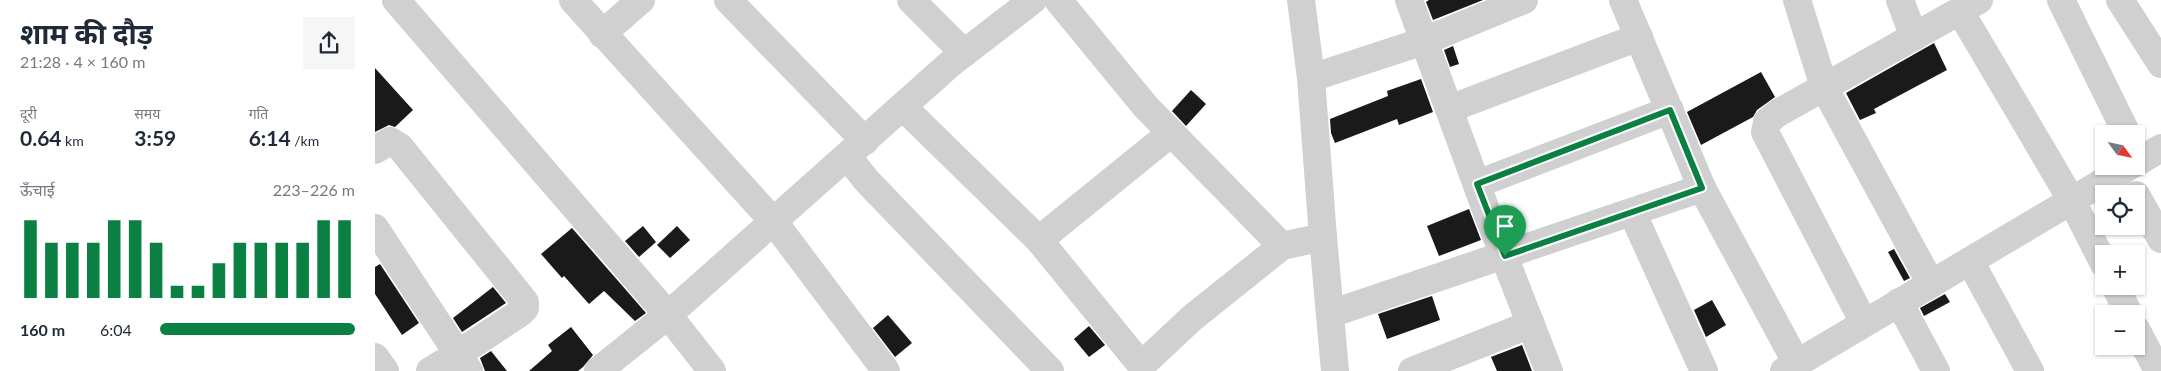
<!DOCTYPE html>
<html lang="hi">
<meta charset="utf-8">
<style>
:root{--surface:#fff;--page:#f6f6f7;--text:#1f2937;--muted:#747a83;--accent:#0b8043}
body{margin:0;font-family:Lato,"Noto Sans Devanagari",sans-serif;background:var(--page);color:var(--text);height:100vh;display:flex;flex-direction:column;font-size:19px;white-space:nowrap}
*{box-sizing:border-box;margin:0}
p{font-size:16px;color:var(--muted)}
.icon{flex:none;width:28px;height:28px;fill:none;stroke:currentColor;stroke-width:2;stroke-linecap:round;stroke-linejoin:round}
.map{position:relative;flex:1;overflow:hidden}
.details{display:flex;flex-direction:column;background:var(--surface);width:375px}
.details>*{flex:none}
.needle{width:32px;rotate:123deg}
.buttons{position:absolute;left:1720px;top:125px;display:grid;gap:10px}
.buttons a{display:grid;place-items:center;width:50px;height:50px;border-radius:0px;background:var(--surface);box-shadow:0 1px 4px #0004;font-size:25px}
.pin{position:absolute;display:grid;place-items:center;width:42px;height:42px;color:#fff;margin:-51px -21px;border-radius:50% 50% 50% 0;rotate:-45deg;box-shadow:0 0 5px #0007}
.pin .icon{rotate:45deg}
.round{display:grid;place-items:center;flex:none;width:52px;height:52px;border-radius:0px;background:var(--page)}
.overview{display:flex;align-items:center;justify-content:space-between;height:85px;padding:0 20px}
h1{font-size:28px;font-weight:700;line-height:38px}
.figures{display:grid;grid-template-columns:repeat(3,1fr);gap:8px;height:85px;padding:5px 20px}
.figures div{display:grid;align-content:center}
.figures b{font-size:21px;font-weight:700}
.figures small{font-size:14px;font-weight:400}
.figures p{font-size:14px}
.chart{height:140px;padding:10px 20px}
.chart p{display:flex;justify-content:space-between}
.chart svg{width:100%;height:90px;margin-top:5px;stroke:var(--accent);stroke-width:6}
ul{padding:0 20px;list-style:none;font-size:16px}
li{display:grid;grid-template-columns:80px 60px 1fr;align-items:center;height:38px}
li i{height:12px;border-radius:6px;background:var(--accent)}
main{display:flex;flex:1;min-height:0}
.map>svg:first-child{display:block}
</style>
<main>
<section class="details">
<div class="overview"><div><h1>शाम की दौड़</h1><p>21:28 · 4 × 160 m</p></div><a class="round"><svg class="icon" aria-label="share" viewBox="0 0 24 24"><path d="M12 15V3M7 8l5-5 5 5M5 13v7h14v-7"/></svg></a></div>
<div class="figures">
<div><p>दूरी</p><b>0.64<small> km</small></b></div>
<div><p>समय</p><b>3:59</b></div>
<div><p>गति</p><b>6:14<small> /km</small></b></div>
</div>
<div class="chart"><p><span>ऊँचाई</span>223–226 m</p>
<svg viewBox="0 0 160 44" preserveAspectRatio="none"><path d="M5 44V6M15 44V17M25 44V17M35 44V17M45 44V6M55 44V6M65 44V17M75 44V38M85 44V38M95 44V27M105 44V17M115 44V17M125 44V17M135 44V17M145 44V6M155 44V6"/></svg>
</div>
<ul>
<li><b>160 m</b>6:04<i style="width:100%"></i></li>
</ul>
</section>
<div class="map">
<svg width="1786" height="371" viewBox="0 0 1786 371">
<rect width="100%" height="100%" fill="#fff"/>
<!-- building -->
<g fill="#1a1a1a">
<path d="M1054,0H1108L1058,20L1051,2Z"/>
<path d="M1559,43L1572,70L1499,109L1501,113L1485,120L1471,93Z"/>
<path d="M1078,46L1084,64L1075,67L1069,50Z"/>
<path d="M0,68L38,110L20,127L14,125L0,132Z"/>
<path d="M1386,72L1400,97L1382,110L1378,117L1326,145L1312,112Z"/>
<path d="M1046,79L1058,112L1024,125L1022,119L960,143L956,133L955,119L1013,96L1012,91Z"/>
<path d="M816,90L831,104L811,126L797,111Z"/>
<path d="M1094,209L1106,240L1064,256L1052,226Z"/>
<path d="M268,226L281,242L264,257L250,241Z"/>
<path d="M302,226L315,240L295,258L282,245Z"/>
<path d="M197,228L271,313L260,321L229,291L214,304L189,276L187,278L166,254Z"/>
<path d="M1519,249L1535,278L1529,281L1513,252Z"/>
<path d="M5,264L44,323L27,335L0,294V267Z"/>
<path d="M118,287L131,303L87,332L78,318Z"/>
<path d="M1570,294L1575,302L1549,316L1545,308Z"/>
<path d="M1057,296L1065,320L1012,339L1003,314Z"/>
<path d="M1337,300L1351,325L1331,337L1319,310Z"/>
<path d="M513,315L537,343L520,357L498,328Z"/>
<path d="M714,326L730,345L714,357L699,339Z"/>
<path d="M196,327L218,355L208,367L203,371H154L177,351L173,345Z"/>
<path d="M1147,345L1157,371H1122L1116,357Z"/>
<path d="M116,351L132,371H110L105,358Z"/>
</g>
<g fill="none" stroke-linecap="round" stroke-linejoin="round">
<!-- street -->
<g stroke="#d0d0d0" stroke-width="28">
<path d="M21,0L293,315L337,371"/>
<path d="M198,0L399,222L511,371"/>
<path d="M353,0L490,141"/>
<path d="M536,0L589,53"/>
<path d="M683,0L771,107L907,246L948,237"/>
<path d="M926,0L936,78L948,237L960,371"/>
<path d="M1034,0L1111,210L1174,371"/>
<path d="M1248,0L1327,188L1421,362"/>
<path d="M1422,0L1449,87L1556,284"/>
<path d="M1525,0L1539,37"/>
<path d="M1686,0L1752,134"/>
<path d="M1745,0L1786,64"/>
<path d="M1585,11L1697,201L1729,264"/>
<path d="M227,34L266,0"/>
<path d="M936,78L1049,41L1149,0"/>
<path d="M528,107L664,240L762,360L770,362L817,318L907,246"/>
<path d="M1074,109L1264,37"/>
<path d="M0,150L15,141L25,147L150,302V308L145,313L83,354L94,371"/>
<path d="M472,156L492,181L675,371"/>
<path d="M1761,163L1786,148"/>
<path d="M1102,184L1295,110"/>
<path d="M1761,195L1786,239"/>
<path d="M1257,212L1329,371"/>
<path d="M0,228L83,354L55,371"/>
<path d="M664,240L796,133"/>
<path d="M1595,261L1655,371"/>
<path d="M1740,286L1754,314"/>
<path d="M1524,302L1561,371"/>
<path d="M955,314L1327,188"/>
<path d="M1489,323L1390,132L1392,122L1403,113L1604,0"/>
<path d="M1761,329L1783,371"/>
<path d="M0,357L10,371"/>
<path d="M223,371L293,315L575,64L658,0"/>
<path d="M1037,371L1156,324"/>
<path d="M1409,371L1755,166"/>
</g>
</g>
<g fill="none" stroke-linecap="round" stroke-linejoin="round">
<defs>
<path id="route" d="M1295,110L1327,188L1130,256L1102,184Z"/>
</defs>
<!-- route casing -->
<use href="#route" stroke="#fff" stroke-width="10"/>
<!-- route -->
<use href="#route" stroke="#0b8043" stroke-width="6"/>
</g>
</svg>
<div class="buttons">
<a><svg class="needle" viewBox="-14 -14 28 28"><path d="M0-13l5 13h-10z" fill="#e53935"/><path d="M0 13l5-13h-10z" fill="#747a83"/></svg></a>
<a><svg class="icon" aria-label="locate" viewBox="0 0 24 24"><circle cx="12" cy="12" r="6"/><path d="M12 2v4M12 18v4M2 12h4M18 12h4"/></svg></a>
<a>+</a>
<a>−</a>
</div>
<div class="pin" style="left:1130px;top:256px;background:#1e9e55"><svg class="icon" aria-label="arrive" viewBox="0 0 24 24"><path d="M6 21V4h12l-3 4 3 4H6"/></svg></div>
</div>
</main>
